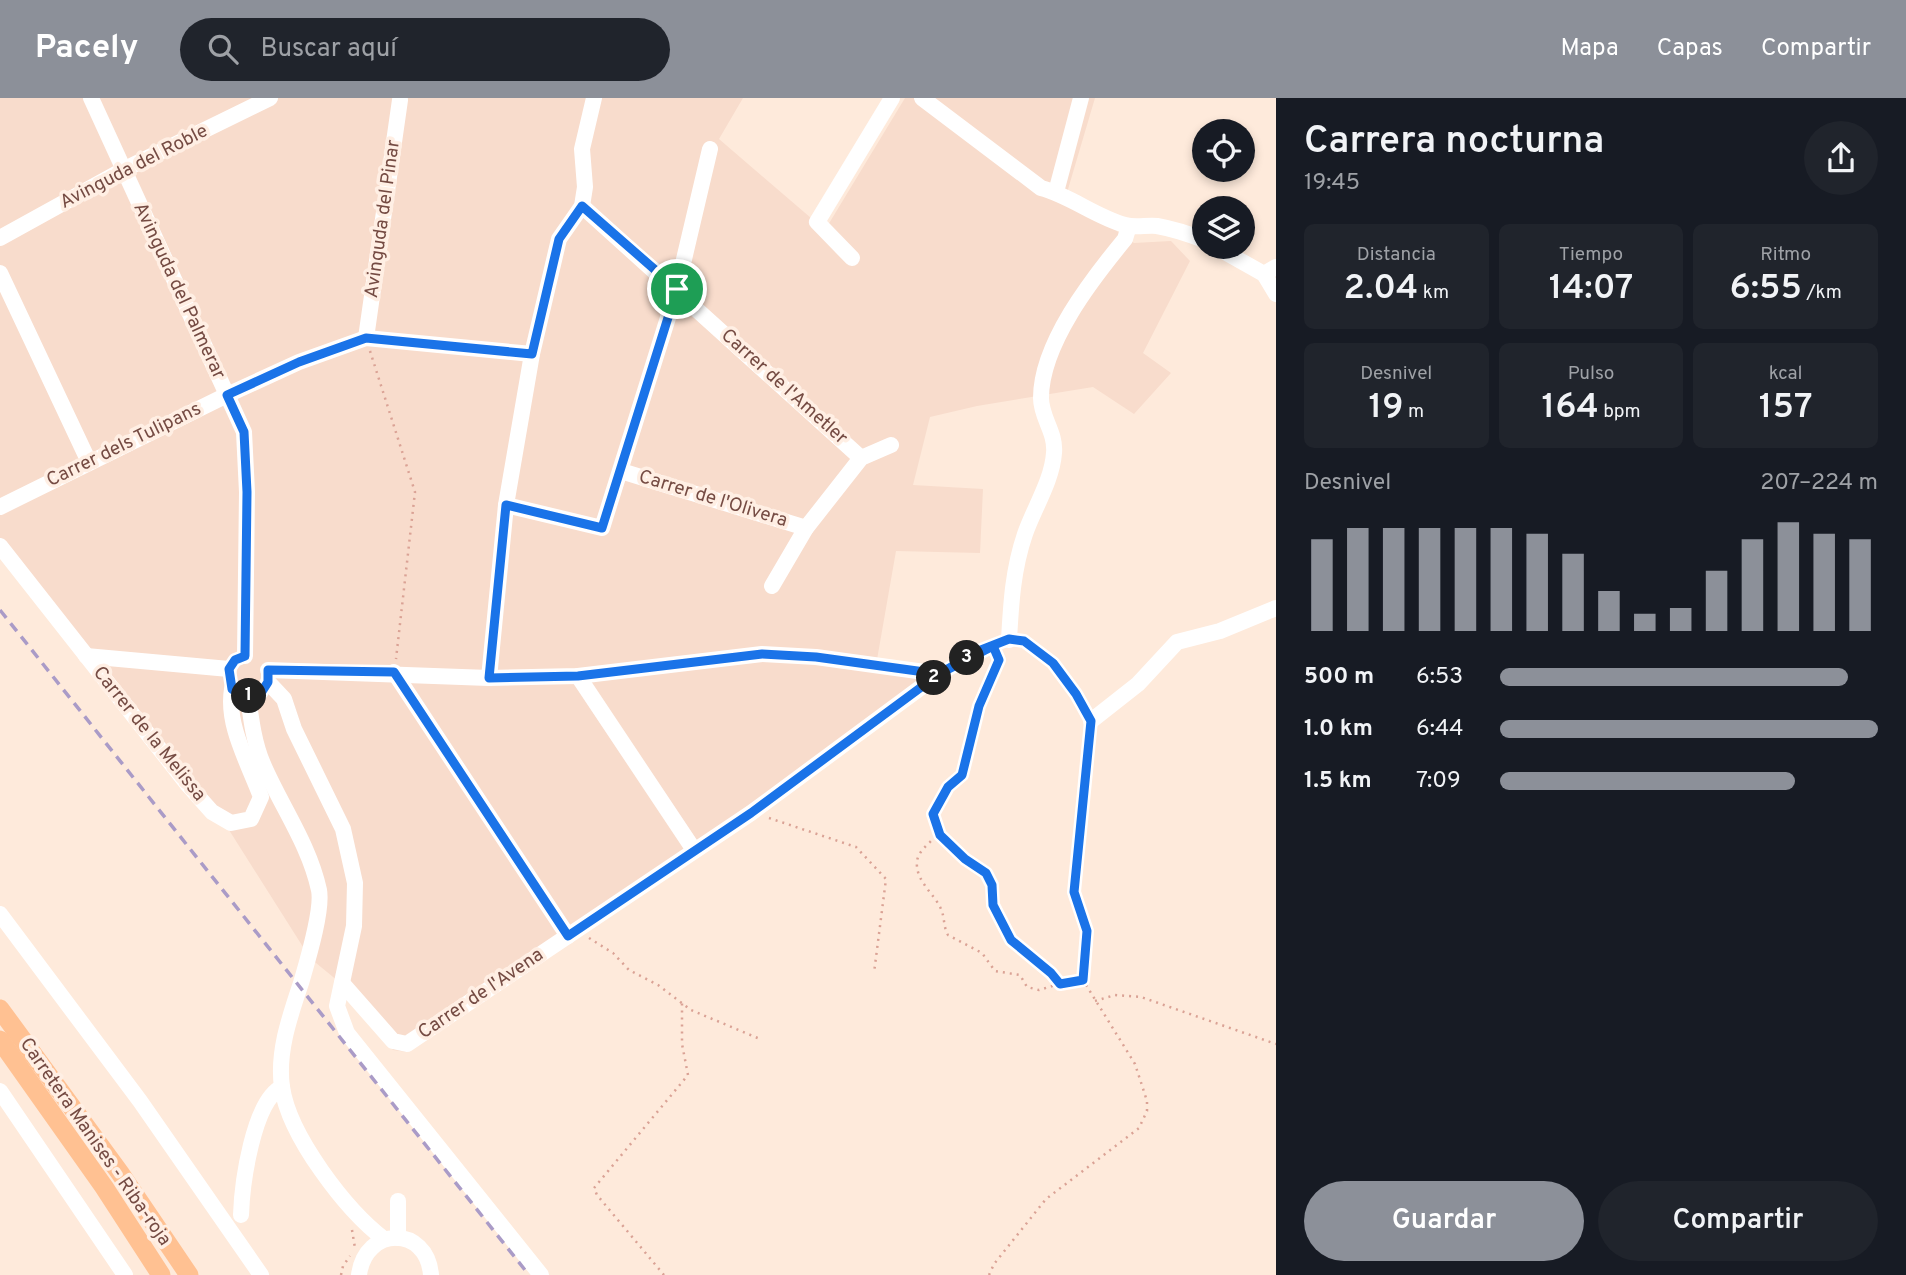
<!DOCTYPE html>
<html lang="es">
<meta charset="utf-8">
<style>
:root{--surface:#171b24;--page:#20242c;--text:#f1f3f6;--muted:#9ea1a6;--accent:#8c9099}
body{margin:0;font-family:Overpass,sans-serif;background:var(--page);color:var(--text);height:100vh;display:flex;flex-direction:column;font-size:26px;white-space:nowrap}
*{box-sizing:border-box;margin:0}
p{font-size:23px;color:var(--muted)}
.icon{flex:none;width:38px;height:38px;fill:none;stroke:currentColor;stroke-width:2;stroke-linecap:round;stroke-linejoin:round}
.map{position:relative;flex:1;overflow:hidden}
.drawer{display:flex;flex-direction:column;background:var(--surface);width:630px}
.drawer>*{flex:none}
.tools{position:absolute;left:1192px;top:21px;display:grid;gap:14px}
.tools a{display:grid;place-items:center;width:63px;height:63px;border-radius:50%;background:var(--surface);box-shadow:0 4px 10px #0003;font-size:35px}
.pin{position:absolute;display:grid;place-items:center;width:60px;height:60px;color:#fff;margin:-30px;border:4px solid #fff;border-radius:50%;box-shadow:0 2px 7px #0007}
.km{position:absolute;width:35px;height:35px;margin:-18px;border-radius:50%;background:#222;color:#fff;font-size:19px;line-height:35px;text-align:center}
.round{display:grid;place-items:center;flex:none;width:74px;height:74px;border-radius:37px;background:var(--page)}
.overview{display:flex;align-items:center;justify-content:space-between;height:119px;padding:0 28px}
h1{font-size:38px;font-weight:600;line-height:52px}
.metrics{display:grid;grid-template-columns:repeat(3,1fr);gap:10px;height:119px;padding:7px 28px}
.metrics div{display:grid;align-content:center;border-radius:10px;background:var(--page);text-align:center}
.metrics b{font-size:35px;font-weight:600}
.metrics small{font-size:19px;font-weight:400}
.metrics p{font-size:19px}
.chart{height:196px;padding:14px 28px}
.chart p{display:flex;justify-content:space-between}
.chart svg{width:100%;height:126px;margin-top:7px;stroke:var(--accent);stroke-width:6}
.button{display:flex;gap:14px;margin-top:auto;padding:14px 28px}
.button a{flex:1;height:80px;border-radius:42px;background:var(--accent);color:#fff;font-size:28px;font-weight:600;line-height:80px;text-align:center}
.button a+a{background:var(--page);color:var(--text)}
ul{padding:0 28px;list-style:none;font-size:23px}
li{display:grid;grid-template-columns:112px 84px 1fr;align-items:center;height:52px}
li i{height:18px;border-radius:9px;background:var(--accent)}
header{display:flex;align-items:center;gap:42px;box-sizing:border-box;height:98px;padding:0 35px;background:var(--accent);color:#fff}
header strong{font-size:33px}
nav{display:flex;gap:38px;margin-inline-start:auto;font-size:24px}
.search{width:490px;height:63px;background:var(--page);display:flex;align-items:center;gap:18px;box-sizing:border-box;padding:0 24px;border-radius:38px;color:var(--muted);font-size:26px}
main{display:flex;flex:1;min-height:0}
.map>svg:first-child{display:block}
</style>
<header>
<strong>Pacely</strong>
<div class="search"><svg class="icon" aria-label="search" viewBox="0 0 24 24"><circle cx="10" cy="10" r="6"/><path d="M15 15l6 6"/></svg>Buscar aquí</div>
<nav><a>Mapa</a><a>Capas</a><a>Compartir</a></nav>
</header>
<main>
<div class="map">
<svg width="1276" height="1177" viewBox="0 0 1276 1177">
<rect width="100%" height="100%" fill="#feeadb"/>
<!-- residential -->
<path fill="#f8dccc" d="M0,0H743L719,41L825,132L905,0H1095L1066,98L1134,145L1171,143L1190,163L1143,255L1171,275L1134,316L1093,289L977,308L930,319L913,387L983,391L980,455L896,453L875,573L942,582L569,846L407,954L393,952L344,888L310,860L229,732L210,721L0,457Z"/>
<g fill="none" stroke-linecap="round" stroke-linejoin="round">
<!-- path -->
<g stroke="#daa295" stroke-width="2.5" stroke-dasharray="2 5" stroke-linecap="butt">
<path d="M370,253L415,394L396,561"/>
<path d="M1021,543L1053,565L1084,611"/>
<path d="M993,547L999,563L980,608L962,678L948,689L933,716L940,737L965,761L986,775L992,787L993,807L1011,842L1060,886L1083,882"/>
<path d="M951,569L995,547"/>
<path d="M769,720L856,749L886,781L874,875"/>
<path d="M939,732C934,744 919,750 917,763C915,783 934,795 941,811C945,820 943,828 948,837L982,855L995,873L1020,877L1027,889L1039,892L1059,886"/>
<path d="M589,840L613,855L629,872L658,887L691,912L760,941"/>
<path d="M1095,903L1115,897L1141,899L1276,946"/>
<path d="M352,1132L355,1150"/>
<path d="M341,1177L343,1168L350,1158"/>
<path d="M664,1177L597,1097L594,1090L688,977L682,946V905"/>
<path d="M989,1177L994,1166L1046,1101L1139,1030L1147,1013V1003L1135,966L1083,882L1087,833L1074,794L1090,637"/>
</g>
<!-- minor -->
<g stroke="#fff" stroke-width="16">
<path d="M91,0L244,334L247,394L245,558"/>
<path d="M922,0L1041,90C1071,98 1094,118 1125,127C1135,130 1146,127 1157,128C1174,131 1189,136 1204,142"/>
<path d="M1056,94L1081,0"/>
<path d="M582,108L861,360"/>
<path d="M0,140L123,72L270,0"/>
<path d="M1216,149L1264,176L1276,169"/>
<path d="M852,160L817,124L892,0"/>
<path d="M0,175L89,364"/>
<path d="M1264,176L1276,196"/>
<path d="M366,240L400,2"/>
<path d="M621,373L806,430"/>
<path d="M506,407L602,430L677,191L710,51"/>
<path d="M0,409L227,297L299,264L366,240L532,256"/>
<path d="M0,448L188,687L212,714L231,725L251,721L261,699C248,664 226,627 232,591"/>
<path d="M772,488L806,430L861,360L891,347"/>
<path d="M1009,542C1011,505 1013,471 1025,436C1034,410 1052,383 1054,355C1056,334 1041,320 1041,300C1041,246 1092,181 1125,141L1129,128"/>
<path d="M86,558L229,571"/>
<path d="M268,572L489,580L578,578L762,556L816,559L939,576"/>
<path d="M394,574L568,838"/>
<path d="M578,578L694,752"/>
<path d="M489,580L506,407L532,256L559,141L582,108L585,89L582,51L594,0"/>
<path d="M268,584L284,601L294,631L343,731L355,785L354,828L337,908L347,935L541,1177"/>
<path d="M248,598C251,621 254,645 263,666C281,708 309,746 319,792C323,812 307,864 301,885C290,918 277,954 282,989C289,1038 346,1112 384,1141"/>
<path d="M1091,623L1138,586L1177,544L1220,533L1276,510"/>
<path d="M0,816L140,1003L261,1177"/>
<path d="M342,885L393,943L407,946L751,715L939,576"/>
<path d="M0,993L125,1177"/>
<path d="M241,1117C242,1086 253,1003 282,989"/>
<path d="M398,1140V1103"/>
<path d="M359,1177C365,1128 427,1127 431,1177"/>
</g>
<!-- major -->
<g stroke="#ffc192" stroke-width="19">
<path d="M0,911L120,1075L189,1177"/>
<path d="M0,942L104,1089L161,1177"/>
</g>
<!-- rail -->
<path stroke="#aa9bc7" stroke-width="3.5" stroke-dasharray="10 7" stroke-linecap="butt" d="M0,512L529,1177"/>
</g>
<g fill="none" stroke-linecap="round" stroke-linejoin="round">
<defs>
<path id="route" d="M677,191L582,108L559,141L532,256L366,240L299,264L227,297L244,334L247,394L245,558L235,562L229,571L232,591L242,598L261,595L268,584V572L394,574L568,838L751,715L939,576L993,548L999,562L979,608L962,677L948,689L933,716L940,737L965,761L986,775L992,787L993,807L1011,842L1051,875L1060,886L1083,882L1087,833L1074,794L1091,623L1076,596L1053,565L1024,543L1009,541L981,552L939,576L816,559L762,556L578,578L489,580L506,407L602,430L677,191"/>
</defs>
<!-- route casing -->
<use href="#route" stroke="#fff" stroke-width="14"/>
<!-- route -->
<use href="#route" stroke="#1a73e8" stroke-width="9"/>
</g>
<g text-anchor="middle" dominant-baseline="central" stroke-width="7" stroke-linejoin="round" paint-order="stroke">
<!-- street labels -->
<g font-size="19" fill="#754b43" stroke="#ffefe4">
<text transform="translate(134 69) rotate(-27)">Avinguda del Roble</text>
<text transform="translate(383 121) rotate(-82)">Avinguda del Pinar</text>
<text transform="translate(179 193) rotate(65)">Avinguda del Palmerar</text>
<text transform="translate(784 289) rotate(42)">Carrer de l'Ametler</text>
<text transform="translate(124 347) rotate(-26)">Carrer dels Tulipans</text>
<text transform="translate(713 401) rotate(17)">Carrer de l'Olivera</text>
<text transform="translate(149 636) rotate(51)">Carrer de la Melissa</text>
<text transform="translate(481 896) rotate(-34)">Carrer de l'Avena</text>
<text transform="translate(95 1044) rotate(55)">Carretera Manises - Riba-roja</text>
</g>
</g>
</svg>
<div class="tools">
<a><svg class="icon" aria-label="locate" viewBox="0 0 24 24"><circle cx="12" cy="12" r="6"/><path d="M12 2v4M12 18v4M2 12h4M18 12h4"/></svg></a>
<a><svg class="icon" aria-label="layers" viewBox="0 0 24 24"><path d="M12 4l9 5-9 5-9-5zM3 14l9 5 9-5"/></svg></a>
</div>
<div class="pin" style="left:677px;top:191px;background:#1e9e55"><svg class="icon" aria-label="arrive" viewBox="0 0 24 24"><path d="M6 21V4h12l-3 4 3 4H6"/></svg></div>
<b class="km" style="left:249px;top:598px">1</b>
<b class="km" style="left:934px;top:580px">2</b>
<b class="km" style="left:967px;top:560px">3</b>
</div>
<section class="drawer">
<div class="overview"><div><h1>Carrera nocturna</h1><p>19:45</p></div><a class="round"><svg class="icon" aria-label="share" viewBox="0 0 24 24"><path d="M12 15V3M7 8l5-5 5 5M5 13v7h14v-7"/></svg></a></div>
<div class="metrics">
<div><p>Distancia</p><b>2.04<small> km</small></b></div>
<div><p>Tiempo</p><b>14:07</b></div>
<div><p>Ritmo</p><b>6:55<small> /km</small></b></div>
</div>
<div class="metrics">
<div><p>Desnivel</p><b>19<small> m</small></b></div>
<div><p>Pulso</p><b>164<small> bpm</small></b></div>
<div><p>kcal</p><b>157</b></div>
</div>
<div class="chart"><p><span>Desnivel</span>207–224 m</p>
<svg viewBox="0 0 160 44" preserveAspectRatio="none"><path d="M5 44V12M15 44V8M25 44V8M35 44V8M45 44V8M55 44V8M65 44V10M75 44V17M85 44V30M95 44V38M105 44V36M115 44V23M125 44V12M135 44V6M145 44V10M155 44V12"/></svg>
</div>
<ul>
<li><b>500 m</b>6:53<i style="width:92%"></i></li>
<li><b>1.0 km</b>6:44<i style="width:100%"></i></li>
<li><b>1.5 km</b>7:09<i style="width:78%"></i></li>
</ul>
<div class="button"><a>Guardar</a><a>Compartir</a></div>
</section>
</main>
